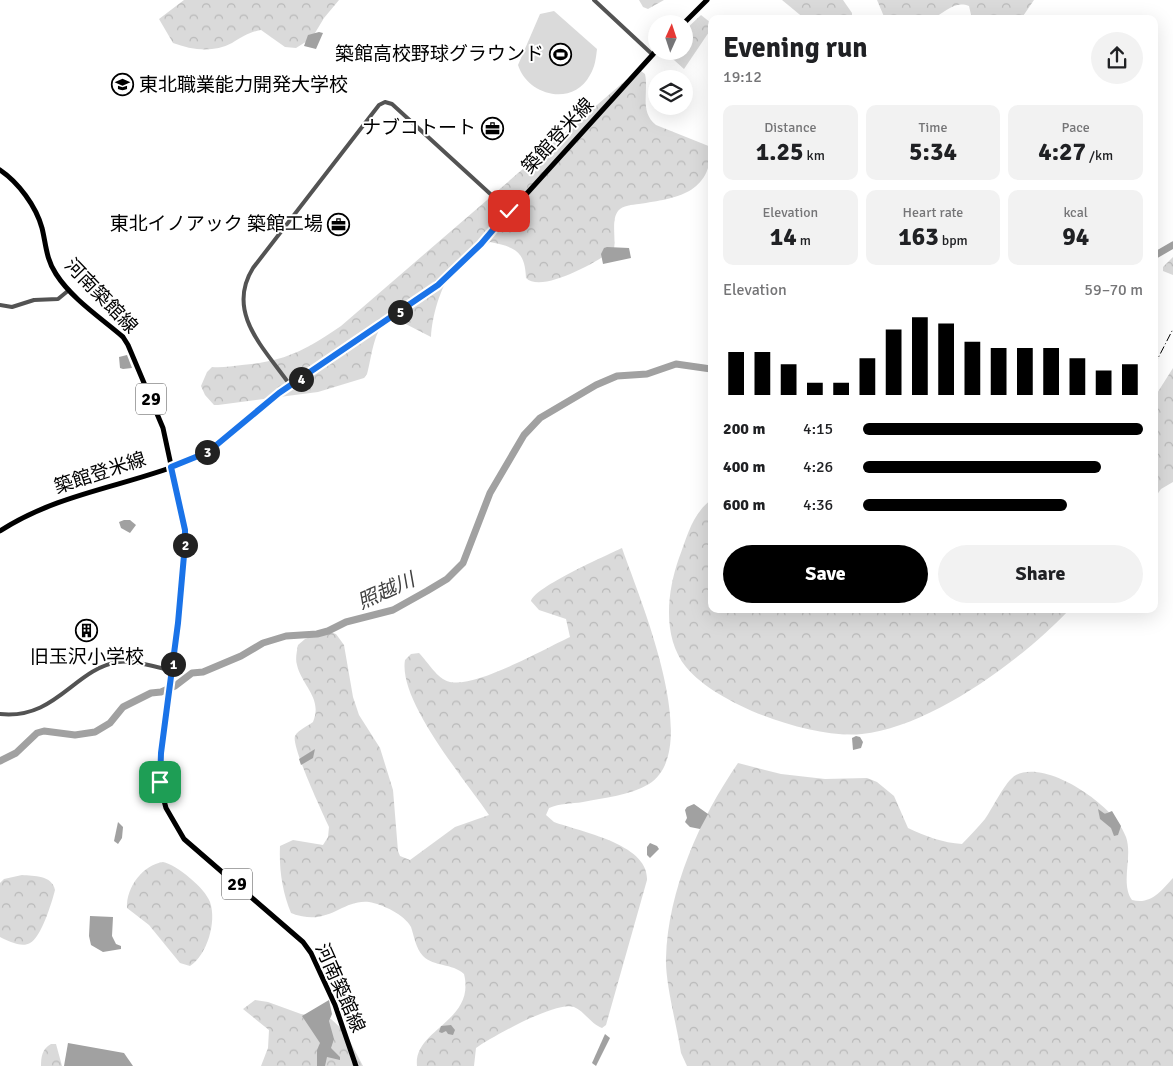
<!DOCTYPE html>
<meta charset="utf-8">
<style>
:root{--surface:#fff;--page:#f2f2f2;--text:#202124;--muted:#757577;--accent:#000}
body{margin:0;font-family:Signika,"Noto Sans JP",sans-serif;background:var(--page);color:var(--text);height:100vh;display:flex;flex-direction:column;font-size:19px;white-space:nowrap}
*{box-sizing:border-box;margin:0}
p{font-size:16px;color:var(--muted)}
.icon{flex:none;width:28px;height:28px;fill:none;stroke:currentColor;stroke-width:2;stroke-linecap:round;stroke-linejoin:round}
.map{position:relative;flex:1;overflow:hidden}
.drawer{position:absolute;left:708px;top:15px;width:450px;height:598px;display:flex;flex-direction:column;background:var(--surface);border-radius:10px;box-shadow:0 5px 20px #0002}
.drawer>*{flex:none}
.needle{width:32px;rotate:3deg}
.fabs{position:absolute;left:648px;top:15px;display:grid;gap:10px}
.fabs a{display:grid;place-items:center;width:45px;height:45px;border-radius:50%;background:var(--surface);box-shadow:0 5px 20px #0002;font-size:25px}
.pin{position:absolute;display:grid;place-items:center;width:42px;height:42px;color:#fff;margin:-21px;border-radius:10px;box-shadow:0 2px 8px #0006}
.km{position:absolute;width:25px;height:25px;margin:-12px;border-radius:50%;background:#222;color:#fff;font-size:14px;line-height:25px;text-align:center}
.round{display:grid;place-items:center;flex:none;width:52px;height:52px;border-radius:26px;background:var(--page)}
.head{display:flex;align-items:center;justify-content:space-between;height:85px;padding:0 15px}
h1{font-size:28px;font-weight:700;line-height:38px}
.metrics{display:grid;grid-template-columns:repeat(3,1fr);gap:8px;height:85px;padding:5px 15px}
.metrics div{display:grid;align-content:center;border-radius:10px;background:var(--page);text-align:center}
.metrics b{font-size:25px;font-weight:700}
.metrics small{font-size:14px;font-weight:400}
.metrics p{font-size:14px}
.chart{height:140px;padding:10px 15px}
.chart p{display:flex;justify-content:space-between}
.chart svg{width:100%;height:90px;margin-top:5px;stroke:var(--accent);stroke-width:6}
.button{display:flex;gap:10px;margin-top:auto;padding:10px 15px}
.button a{flex:1;height:58px;border-radius:30px;background:var(--accent);color:#fff;font-size:20px;font-weight:700;line-height:58px;text-align:center}
.button a+a{background:var(--page);color:var(--text)}
ul{padding:0 15px;list-style:none;font-size:16px}
li{display:grid;grid-template-columns:80px 60px 1fr;align-items:center;height:38px}
li i{height:12px;border-radius:6px;background:var(--accent)}
.map>svg:first-child{display:block}
</style>
<div class="map">
<svg width="1173" height="1066" viewBox="0 0 1173 1066">
<defs>
<pattern id="forest-crowns" width="20" height="18" patternUnits="userSpaceOnUse" patternTransform="scale(1.25)"><rect width="20" height="18" fill="#dadada"/><path d="M2 6a3 3 0 1 1 6 0M12 15a3 3 0 1 1 6 0" fill="none" stroke="#b9b9b9"/></pattern>
</defs>
<rect width="100%" height="100%" fill="#fff"/>
<!-- grass -->
<path fill="#dadada" d="M554,11L597,49C596,58 595,67 590,75C573,107 528,96 518,65L540,14Z"/>
<!-- forest -->
<g fill="url(#forest-crowns)">
<path d="M184,0H339L324,18L312,38L296,48L285,47L261,30C249,32 242,37 232,43C213,53 192,50 173,43L159,19Z"/>
<path d="M639,0H664L648,9L643,7Z"/>
<path d="M782,0H843L852,13V19H805Z"/>
<path d="M877,0H1034L1021,19H972L969,6C953,0 945,14 932,18C921,22 897,19 885,19Z"/>
<path d="M701,15L711,23V29L684,69L664,51H684V31Z"/>
<path d="M641,71L645,74C649,92 639,111 656,125L711,147C711,194 677,198 639,204C632,205 623,205 618,211C611,220 616,238 614,249L609,253C593,264 541,293 526,278C525,251 515,247 490,242C479,251 462,260 453,271C440,287 432,317 431,337L396,319C374,317 372,358 367,374L364,378L318,392L218,405H214L205,395L201,386L207,372L212,367C222,368 232,366 242,365C287,361 305,350 341,326L626,80Z"/>
<path d="M1173,257V275L1163,271V267Z"/>
<path d="M1173,368V482L1161,489L1154,499V398Z"/>
<path d="M711,500V609H1070C1023,659 931,727 862,734C812,739 718,706 686,667C662,637 667,592 679,558C687,537 692,514 711,500Z"/>
<path d="M622,548C638,595 705,749 649,784C631,795 603,798 583,802C571,804 560,803 549,808L546,815L554,822C581,832 649,844 647,880L606,1025L602,1028C591,1024 584,1011 574,1007C557,1000 492,1037 476,1048L474,1066H417C413,1029 476,1022 464,974C452,963 434,967 423,956C416,949 414,936 411,927C405,915 382,904 369,902C341,899 329,928 291,913C282,891 279,869 280,846L293,840L323,845L328,837L329,827C323,814 291,746 295,736C298,730 308,726 313,722C323,698 302,686 297,665C295,659 297,651 298,645L305,639L327,631L336,634L344,645L353,697L359,715L380,748L393,790L398,851L400,856L410,860L455,827L489,815C466,781 398,701 405,660L411,654L419,653C428,662 437,679 450,682C476,688 544,649 570,637L566,619L539,610L531,601C535,587 605,556 622,548Z"/>
<path d="M738,763L781,774L825,779L867,778L877,782L894,796L908,828C925,836 943,843 962,844C970,836 978,827 985,819C993,808 1005,781 1016,775C1048,759 1116,807 1126,837C1133,857 1120,883 1132,900C1151,905 1161,891 1173,878V1066H687L681,1053C677,1026 665,983 666,958C668,890 700,818 738,763Z"/>
<path d="M163,862C177,865 205,888 210,902C217,922 207,955 190,966L180,963L149,925L127,908C126,887 143,865 163,862Z"/>
<path d="M22,875C34,876 52,875 55,890C52,902 41,938 30,943C22,948 8,941 0,937V883L4,879Z"/>
<path d="M255,1000L268,1002L301,1014L331,1019L345,1032L363,1066H261L268,1048L269,1030L243,1009Z"/>
<path d="M56,1044L62,1066H41C41,1057 42,1049 51,1044Z"/>
</g>
<!-- water -->
<g fill="#a1a1a1">
<path d="M319,32L323,33L316,49L304,46L308,35Z"/>
<path d="M607,247L629,248L631,258L603,264L601,254L604,248Z"/>
<path d="M127,355L132,368L123,369L120,368L119,357Z"/>
<path d="M124,520H130L136,525L130,533L121,528L119,522Z"/>
<path d="M856,736L860,737L863,742L861,748L853,750L852,738Z"/>
<path d="M315,749L313,758L301,765L299,759Z"/>
<path d="M694,804L708,814L700,829L690,827L685,822L687,818L685,810L687,807Z"/>
<path d="M1098,809L1105,814L1112,811L1121,826L1118,835L1114,836L1111,828L1100,819Z"/>
<path d="M118,822L123,827L122,838L118,844L114,841Z"/>
<path d="M650,843L657,846L659,849L650,858L647,855V847Z"/>
<path d="M90,916L113,917L112,936L116,944L121,946V949L103,952L91,945L89,936Z"/>
<path d="M329,1000L332,1014L329,1021L334,1039L331,1048L340,1057V1060L327,1057L325,1066H317V1050L320,1043L302,1016Z"/>
<path d="M451,1025L455,1030L453,1035L448,1034L446,1031L442,1033L439,1032L441,1026Z"/>
<path d="M605,1034L610,1038L596,1066L592,1063Z"/>
<path d="M68,1043L124,1053L133,1066H64Z"/>
</g>
<g fill="none" stroke-linecap="round" stroke-linejoin="round">
<!-- river -->
<g stroke="#a1a1a1" stroke-width="7">
<path d="M1154,256L1173,245"/>
<path d="M0,761L16,753L37,733L44,731L75,735L95,732L110,723L123,707L151,693L161,692L175,686L192,673L203,672L241,656L263,643L286,636L317,634L328,631L346,622L393,610L427,591L447,579L463,563L490,493L524,435L540,418L596,385L617,376L647,374L676,364L711,369"/>
</g>
<!-- minor -->
<g stroke="#535353" stroke-width="4">
<path d="M594,0L653,55"/>
<path d="M0,305L12,307L34,300L58,299L69,290"/>
<path d="M290,385C265,349 225,313 253,268L379,105L385,102L392,104L509,211"/>
<path d="M0,714C56,720 74,669 118,662C135,659 155,668 172,670"/>
</g>
<!-- major -->
<g stroke="#000" stroke-width="5">
<path d="M683,24L707,0"/>
<path d="M0,170C18,182 36,206 42,228C46,244 46,259 56,274C72,299 101,318 123,337L128,345L163,428L185,530C187,610 166,689 159,768V782L166,808L184,839L303,942L311,953L335,1005L356,1066"/>
<path d="M0,531C60,492 130,486 194,459C226,445 250,415 277,394C346,344 420,305 481,244L656,51"/>
</g>
<!-- rail -->
<path stroke="#000" stroke-width="1" stroke-dasharray="8 2.5 1 2.5" stroke-linecap="butt" d="M1154,366L1173,329"/>
</g>
<g fill="none" stroke-linecap="round" stroke-linejoin="round">
<defs>
<path id="route" d="M160,782L161,753L178,623L185,544V530L171,467L208,452L279,393L438,285L481,244L509,211"/>
</defs>
<!-- route casing -->
<use href="#route" stroke="#fff" stroke-width="10"/>
<!-- route -->
<use href="#route" stroke="#1a73e8" stroke-width="6"/>
</g>
<!-- icons -->
<defs>
<symbol id="stadium-ring" viewBox="-11 -11 22 22"><circle r="9.5" fill="#fff" stroke="#000" stroke-width="1.5"/><path d="M0-5a6.5 5 0 1 0 0 10a6.5 5 0 1 0 0-10ZM-3.5-1.8h7v3.6h-7Z" fill="#000"/></symbol>
<symbol id="university-ring" viewBox="-11 -11 22 22"><circle r="9.5" fill="#fff" stroke="#000" stroke-width="1.5"/><path d="M0-5L7-2L0 1L-7-2ZM-4 1L0 2.5L4 1V4Q0 6-4 4Z" fill="#000"/></symbol>
<symbol id="office-ring" viewBox="-11 -11 22 22"><circle r="9.5" fill="#fff" stroke="#000" stroke-width="1.5"/><path d="M-6-3h4V-5.5h4V-3h4V5H-6ZM-1-4.5V-3h2v-1.5ZM-6 0V1H6V0Z" fill="#000"/></symbol>
<symbol id="building-ring" viewBox="-11 -11 22 22"><circle r="9.5" fill="#fff" stroke="#000" stroke-width="1.5"/><path d="M-4-6H4V6H1V3H-1V6H-4ZM-2.5-4.3h1.7v1.8h-1.7ZM.8-4.3h1.7v1.8H.8ZM-2.5-1h1.7V.8h-1.7ZM.8-1h1.7V.8H.8Z" fill="#000"/></symbol>
</defs>
<g fill-rule="evenodd">
<use href="#stadium-ring" x="548" y="42" width="25" height="25"/>
<use href="#university-ring" x="110" y="72" width="25" height="25"/>
<use href="#office-ring" x="480" y="116" width="25" height="25"/>
<use href="#office-ring" x="326" y="212" width="25" height="25"/>
<use href="#building-ring" x="74" y="618" width="25" height="25"/>
</g>
<g text-anchor="middle" dominant-baseline="central" stroke-width="4" stroke-linejoin="round" paint-order="stroke">
<!-- shield labels -->
<g fill="#fff" stroke="#4c4c4c" stroke-width="1">
<rect x="136" y="383.5" width="30" height="31" rx="4"/>
<rect x="222" y="868.5" width="30" height="31" rx="4"/>
</g>
<g font-size="18" font-weight="bold" fill="#000">
<text x="151" y="399">29</text>
<text x="237" y="884">29</text>
</g>
<!-- poi labels -->
<g font-size="19" fill="#000" stroke="#fff" text-anchor="end">
<text x="544" y="54">築館高校野球グラウンド</text>
<text x="139" y="85" text-anchor="start">東北職業能力開発大学校</text>
<text x="476" y="128">ナブコトート</text>
<text x="323" y="224">東北イノアック 築館工場</text>
<text x="87" y="657" text-anchor="middle">旧玉沢小学校</text>
</g>
<!-- street labels -->
<g font-size="19" fill="#000" stroke="#fff">
<text transform="translate(558 136) rotate(-47)">築館登米線</text>
<text transform="translate(101 296) rotate(46)">河南築館線</text>
<text transform="translate(100 473) rotate(-18)">築館登米線</text>
<text transform="translate(340 988) rotate(66)">河南築館線</text>
</g>
<!-- water labels -->
<g font-size="20" font-style="italic" fill="#424242" stroke="#fff">
<text transform="translate(386 591) rotate(-24)">照越川</text>
</g>
</g>
</svg>
<div class="fabs">
<a><svg class="needle" viewBox="-14 -14 28 28"><path d="M0-13l5 13h-10z" fill="#e53935"/><path d="M0 13l5-13h-10z" fill="#757577"/></svg></a>
<a><svg class="icon" aria-label="layers" viewBox="0 0 24 24"><path d="M12 4l9 5-9 5-9-5zM3 14l9 5 9-5"/></svg></a>
</div>
<div class="pin" style="left:160px;top:782px;background:#1e9e55"><svg class="icon" aria-label="arrive" viewBox="0 0 24 24"><path d="M6 21V4h12l-3 4 3 4H6"/></svg></div>
<div class="pin" style="left:509px;top:211px;background:#d93025"><svg class="icon" aria-label="check" viewBox="0 0 24 24"><path d="M5 12l5 5 9-10"/></svg></div>
<b class="km" style="left:173px;top:664px">1</b>
<b class="km" style="left:185px;top:545px">2</b>
<b class="km" style="left:207px;top:452px">3</b>
<b class="km" style="left:301px;top:379px">4</b>
<b class="km" style="left:400px;top:312px">5</b>
<section class="drawer">
<div class="head"><div><h1>Evening run</h1><p>19:12</p></div><a class="round"><svg class="icon" aria-label="share" viewBox="0 0 24 24"><path d="M12 15V3M7 8l5-5 5 5M5 13v7h14v-7"/></svg></a></div>
<div class="metrics">
<div><p>Distance</p><b>1.25<small> km</small></b></div>
<div><p>Time</p><b>5:34</b></div>
<div><p>Pace</p><b>4:27<small> /km</small></b></div>
</div>
<div class="metrics">
<div><p>Elevation</p><b>14<small> m</small></b></div>
<div><p>Heart rate</p><b>163<small> bpm</small></b></div>
<div><p>kcal</p><b>94</b></div>
</div>
<div class="chart"><p><span>Elevation</span>59–70 m</p>
<svg viewBox="0 0 160 44" preserveAspectRatio="none"><path d="M5 44V23M15 44V23M25 44V29M35 44V38M45 44V38M55 44V26M65 44V12M75 44V6M85 44V9M95 44V18M105 44V21M115 44V21M125 44V21M135 44V26M145 44V32M155 44V29"/></svg>
</div>
<ul>
<li><b>200 m</b>4:15<i style="width:100%"></i></li>
<li><b>400 m</b>4:26<i style="width:85%"></i></li>
<li><b>600 m</b>4:36<i style="width:73%"></i></li>
</ul>
<div class="button"><a>Save</a><a>Share</a></div>
</section>
</div>
